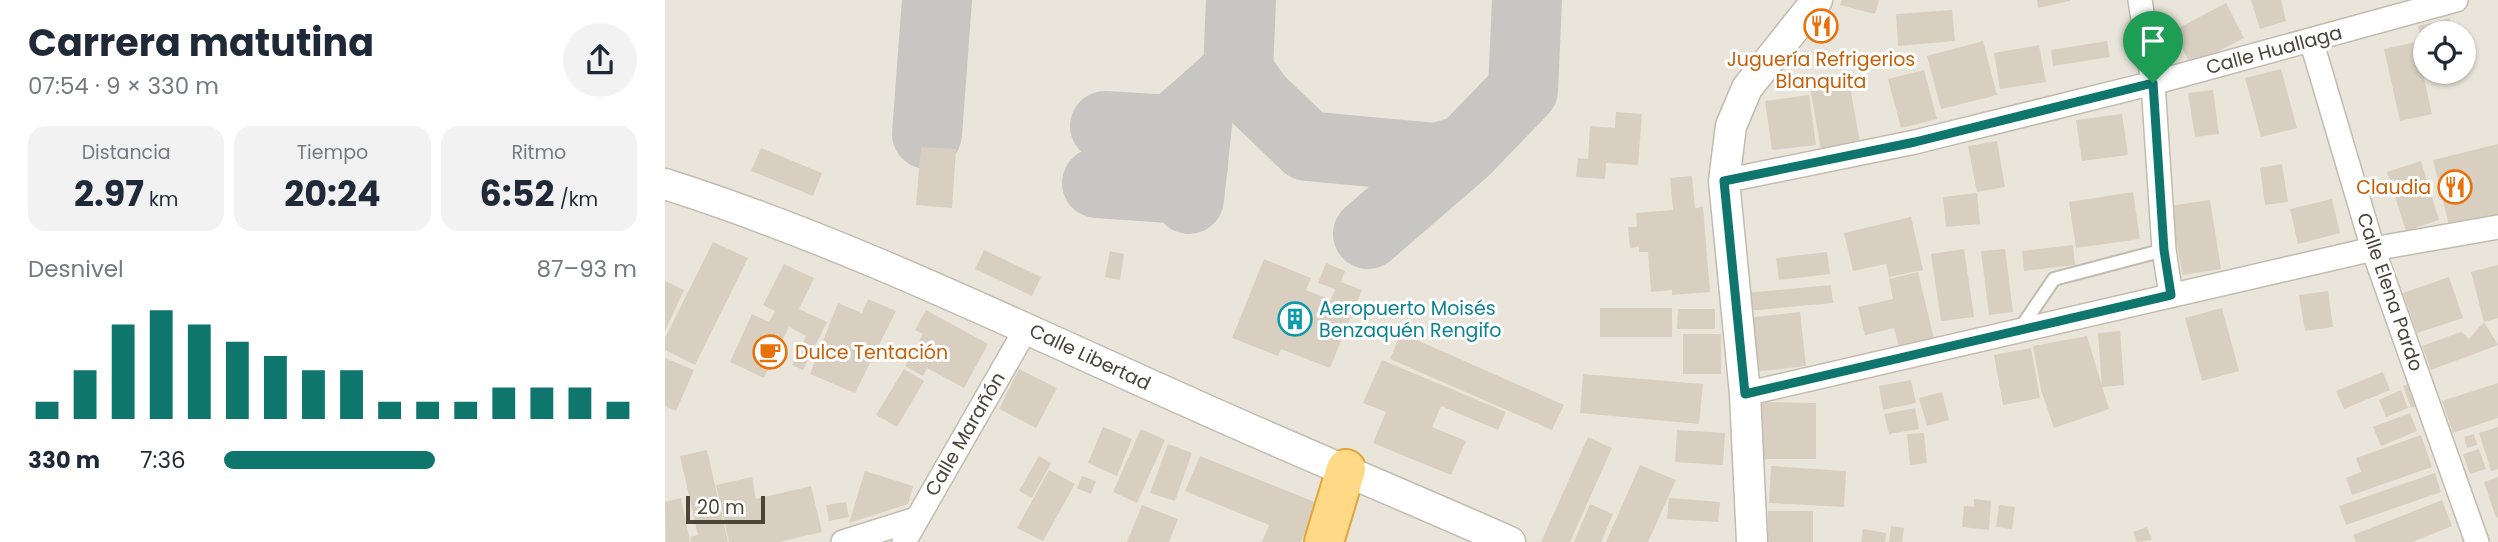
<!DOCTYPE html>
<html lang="es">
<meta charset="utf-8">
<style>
:root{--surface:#fff;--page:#f2f2f3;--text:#1f2937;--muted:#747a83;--accent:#0f766e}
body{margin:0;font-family:Poppins,sans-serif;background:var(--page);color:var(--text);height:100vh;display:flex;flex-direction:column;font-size:26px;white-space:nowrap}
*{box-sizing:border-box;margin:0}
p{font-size:23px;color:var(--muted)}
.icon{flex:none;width:38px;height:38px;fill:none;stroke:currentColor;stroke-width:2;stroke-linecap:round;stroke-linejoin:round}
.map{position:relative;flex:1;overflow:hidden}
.panel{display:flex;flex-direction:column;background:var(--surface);width:665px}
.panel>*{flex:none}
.buttons{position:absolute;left:1748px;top:21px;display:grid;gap:14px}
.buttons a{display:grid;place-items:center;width:63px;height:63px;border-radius:50%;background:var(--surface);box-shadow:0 2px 5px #0004;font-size:35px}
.scale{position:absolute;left:21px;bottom:18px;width:79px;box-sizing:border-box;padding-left:7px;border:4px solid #4b4439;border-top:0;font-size:19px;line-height:24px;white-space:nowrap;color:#4b4439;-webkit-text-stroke:5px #fff;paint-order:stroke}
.pin{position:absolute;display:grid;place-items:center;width:60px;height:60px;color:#fff;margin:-72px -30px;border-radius:50% 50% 50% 0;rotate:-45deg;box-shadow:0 0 7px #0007}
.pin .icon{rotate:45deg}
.round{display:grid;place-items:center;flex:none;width:74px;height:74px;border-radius:37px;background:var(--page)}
.overview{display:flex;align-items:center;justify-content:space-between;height:119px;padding:0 28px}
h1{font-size:38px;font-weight:700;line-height:52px}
.figures{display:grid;grid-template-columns:repeat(3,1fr);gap:10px;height:119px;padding:7px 28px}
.figures div{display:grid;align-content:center;border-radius:18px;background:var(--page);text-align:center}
.figures b{font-size:35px;font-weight:700}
.figures small{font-size:19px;font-weight:400}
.figures p{font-size:19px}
.chart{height:196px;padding:14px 28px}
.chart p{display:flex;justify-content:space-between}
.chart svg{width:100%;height:126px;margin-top:7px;stroke:var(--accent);stroke-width:6}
ul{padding:0 28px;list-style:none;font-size:23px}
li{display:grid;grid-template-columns:112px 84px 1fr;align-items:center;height:52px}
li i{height:18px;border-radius:9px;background:var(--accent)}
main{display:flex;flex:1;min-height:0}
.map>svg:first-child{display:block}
</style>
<main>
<section class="panel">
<div class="overview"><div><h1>Carrera matutina</h1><p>07:54 · 9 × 330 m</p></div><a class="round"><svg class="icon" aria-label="share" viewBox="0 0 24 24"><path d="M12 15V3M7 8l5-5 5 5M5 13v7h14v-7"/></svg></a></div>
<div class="figures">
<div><p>Distancia</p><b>2.97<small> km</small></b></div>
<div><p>Tiempo</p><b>20:24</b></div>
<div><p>Ritmo</p><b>6:52<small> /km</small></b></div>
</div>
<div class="chart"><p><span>Desnivel</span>87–93 m</p>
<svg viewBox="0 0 160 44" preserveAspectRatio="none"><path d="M5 44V38M15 44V27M25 44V11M35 44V6M45 44V11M55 44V17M65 44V22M75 44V27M85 44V27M95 44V38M105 44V38M115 44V38M125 44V33M135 44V33M145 44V33M155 44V38"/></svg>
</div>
<ul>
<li><b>330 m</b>7:36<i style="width:51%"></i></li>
</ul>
</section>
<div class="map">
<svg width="1833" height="542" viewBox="0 0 1833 542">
<rect width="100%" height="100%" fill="#f6f3ec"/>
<!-- residential -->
<path fill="#eae5da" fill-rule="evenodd" d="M0,0H1833V542H0ZM1760,33H1799V72H1760Z"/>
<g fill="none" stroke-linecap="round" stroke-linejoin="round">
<!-- taxiway -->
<g stroke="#c8c6c3" stroke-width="70">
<path d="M573,71L593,99L642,146L771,158L800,150"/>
<path d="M440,126L506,130L534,106"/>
<path d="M262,134L272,0"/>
<path d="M432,183L506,188L528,165"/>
<path d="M524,199L534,106L573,71L576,0"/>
<path d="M703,234L800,150L858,90L862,0"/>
</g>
</g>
<!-- building -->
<g fill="#d8cfc1">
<path d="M1177,0H1214L1210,14L1175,5Z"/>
<path d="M1372,0H1405V1L1373,8Z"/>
<path d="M1586,0H1616L1621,21L1595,29Z"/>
<path d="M1561,3L1579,38L1526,65L1508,31Z"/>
<path d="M1287,10L1290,41L1233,46L1231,14Z"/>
<path d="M1785,18L1788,33H1760L1759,53L1753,26Z"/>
<path d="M1318,41L1332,95L1276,109L1262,56Z"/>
<path d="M1442,41L1445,57L1388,66L1386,50Z"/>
<path d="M1751,42L1767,114L1735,121L1719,49Z"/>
<path d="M1374,45L1381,82L1335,89L1329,53Z"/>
<path d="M1616,69L1632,128L1596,137L1580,78Z"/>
<path d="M1259,70L1272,119L1236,128L1223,79Z"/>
<path d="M1183,75L1195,143L1156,150L1144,82Z"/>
<path d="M1548,90L1554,134L1530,137L1523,93Z"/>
<path d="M1144,95L1151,145L1107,150L1100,101Z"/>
<path d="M951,112L977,114L973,165L941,163L940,179L911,177L913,158L923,159L925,126L950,128Z"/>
<path d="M1457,114L1463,155L1417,161L1411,120Z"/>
<path d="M1332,141L1340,187L1312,192L1303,146Z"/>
<path d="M1833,144V218L1785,229L1768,160Z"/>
<path d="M256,147L291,149L287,208L251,205Z"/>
<path d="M96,148L157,173L148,196L86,171Z"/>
<path d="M1756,161L1774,220L1741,231L1722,172Z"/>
<path d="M1617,164L1623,202L1600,205L1595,168Z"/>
<path d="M1027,176L1030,208L1038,207L1045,292L1007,295V290L986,292L983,252H974V247L965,248L963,227H972L971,213L1008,210L1005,178Z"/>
<path d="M1468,192L1475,239L1411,248L1404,202Z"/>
<path d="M1312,193L1315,224L1281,227L1278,197Z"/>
<path d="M1667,199L1675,233L1633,244L1625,209Z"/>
<path d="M1545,200L1556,269L1518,275L1504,206Z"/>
<path d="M1246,217L1258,270L1224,277L1221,264L1188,271L1179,233Z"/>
<path d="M48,242L83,258L30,365L0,350V338Z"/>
<path d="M1408,245L1410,265L1359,271L1357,251Z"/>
<path d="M1299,249L1309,317L1276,321L1266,254Z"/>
<path d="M1340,249L1348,312L1324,315L1316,251Z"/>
<path d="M319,250L376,277L367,296L310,269Z"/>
<path d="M445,251L459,254L455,280L440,277Z"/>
<path d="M1162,252L1165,274L1114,280L1111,258Z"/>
<path d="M599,259L646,278L641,290L666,300L670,289L653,283L661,263L680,271L676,282L697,290L665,368L616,349L613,356L567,338Z"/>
<path d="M119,264L149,278L134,309L162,322L138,370L127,365L141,336L124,327L99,378L65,362L87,314L104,322L110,311L98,305Z"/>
<path d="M1833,265V318L1819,322L1833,345L1766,370L1757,346L1796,332L1804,339L1819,322L1806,272Z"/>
<path d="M1253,272L1269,339L1234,347L1229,328L1200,335L1193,307L1228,299L1224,279Z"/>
<path d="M1784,277L1798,318L1752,333L1738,293Z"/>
<path d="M0,281L19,290L0,331Z"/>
<path d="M1166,285L1168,303L1082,311L1080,293Z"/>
<path d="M1663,291L1668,327L1640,331L1634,295Z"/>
<path d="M203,299L231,311L190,393L145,374L173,303L197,313Z"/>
<rect x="935" y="308" width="72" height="29"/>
<path d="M1557,308L1574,371L1537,381L1520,318Z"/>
<path d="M1013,309H1050V329H1012Z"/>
<path d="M261,310L323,344L299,388L262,368L258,376L240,366L258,334L250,330Z"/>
<path d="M1135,312L1141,366L1088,372L1081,318Z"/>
<path d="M1455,331L1459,385L1437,387L1433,333Z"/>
<path d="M736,333L899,405L887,430L725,359Z"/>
<rect x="1018" y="334" width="38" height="40"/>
<path d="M1422,336L1444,409L1389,428L1376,390L1368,346Z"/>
<path d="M1366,348L1375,398L1338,405L1329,355Z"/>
<path d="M0,358L29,370L11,411L0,406Z"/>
<path d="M717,360L841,412L833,430L776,406L767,427L801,441L786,475L708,443L721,412L698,403Z"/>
<path d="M239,369L259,381L232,427L211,415Z"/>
<path d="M354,369L392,388L371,428L334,409Z"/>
<path d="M1718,372L1725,390L1679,409L1671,391Z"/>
<path d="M918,374L1038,384L1034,424L915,413Z"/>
<path d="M1246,380L1251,403L1218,410L1214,386Z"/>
<path d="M1746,383L1754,405L1746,408L1738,386Z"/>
<path d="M1833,383V418L1788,433L1777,401Z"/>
<path d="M1736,390L1743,408L1721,417L1714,400Z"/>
<path d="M1277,392L1284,420L1262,426L1254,398Z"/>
<path d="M1095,402L1151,403V459H1094Z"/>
<path d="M1250,408L1254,429L1224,434L1219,414Z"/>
<path d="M1745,413L1752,431L1716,446L1708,427Z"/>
<path d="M438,427L467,439L452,476L423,463Z"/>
<path d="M1833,427V469L1826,471L1814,433Z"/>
<path d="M476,429L500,440L472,503L448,492Z"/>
<path d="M1012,430L1060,433L1058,465L1010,462Z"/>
<path d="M1259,433L1262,463L1245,465L1242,434Z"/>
<path d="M1809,434L1812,445L1802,448L1799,437Z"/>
<path d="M1756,435L1767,467L1687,495L1681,478L1696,472L1691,458Z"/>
<path d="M923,437L947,448L905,542H876Z"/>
<path d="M503,444L527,453L510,501L485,493Z"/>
<path d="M1814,449L1821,469L1805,474L1798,454Z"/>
<path d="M42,450L63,542H26L25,537L33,535L15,456Z"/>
<path d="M374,456L386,463L367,498L354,491Z"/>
<path d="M535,456L652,503L636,542H597L604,525L520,491Z"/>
<path d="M975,465L1011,480L983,542H941Z"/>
<path d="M1106,466L1181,471L1179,507L1104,503Z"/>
<path d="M384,470L410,484L378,541L352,528Z"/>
<path d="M200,471L248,486L243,504L184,523Z"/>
<path d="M1770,473L1776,492L1681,525L1674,506Z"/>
<path d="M417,476L431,481L426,494L412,488Z"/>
<path d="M87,477L91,499L146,486L157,532L114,542H64L51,485Z"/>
<path d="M1833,477V517L1831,518L1819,482Z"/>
<path d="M16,498L25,542H1L0,502Z"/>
<path d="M1004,498L1055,502L1053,522L1002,519Z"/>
<path d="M1309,499L1326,501L1324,530L1297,527L1299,506L1309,507Z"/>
<path d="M1777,500L1787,526L1747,542H1691L1688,535Z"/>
<path d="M181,502L184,517L164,521L161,505Z"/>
<path d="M925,504L948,514L936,542H909Z"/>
<path d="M477,505L513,519L504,542H462Z"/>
<path d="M1334,505L1350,507L1347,529L1331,527Z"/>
<rect x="1103" y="511" width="45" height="31"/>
<path d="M1226,526L1239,528L1237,542H1224Z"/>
<path d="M1482,527L1487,540L1472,542L1468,532Z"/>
<path d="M1198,529L1221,533L1220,542H1196Z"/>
</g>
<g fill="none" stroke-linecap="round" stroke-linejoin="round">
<defs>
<path id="service" d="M1355,329L1389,279L1499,250"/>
<g id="minor">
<path d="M1475,0L1488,83L1499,250L1506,295"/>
<path d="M1646,40L1708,249L1812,542"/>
<path d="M1059,181L1250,142L1488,83L1791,0"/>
<path d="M1080,394L1708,249L1833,227"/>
<path d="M178,542L251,519"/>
<path d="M239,542L362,327"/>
</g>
<g id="tertiary">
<path d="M0,184C179,241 348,324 519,400C627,449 737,494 845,542"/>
<path d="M1087,542L1080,394L1059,181L1066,126L1082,88L1152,0"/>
</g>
<path id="trunk" d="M659,542L681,469"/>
</defs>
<!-- service casing -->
<use href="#service" stroke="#c2bbae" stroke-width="16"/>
<!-- minor casing -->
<use href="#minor" stroke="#c2bbae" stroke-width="26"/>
<!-- tertiary casing -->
<use href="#tertiary" stroke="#c2bbae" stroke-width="33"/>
<!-- trunk casing -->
<use href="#trunk" stroke="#e0a43c" stroke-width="42"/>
<!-- service -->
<use href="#service" stroke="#fff" stroke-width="12"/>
<!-- minor -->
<use href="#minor" stroke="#fff" stroke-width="23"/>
<!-- tertiary -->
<use href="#tertiary" stroke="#fff" stroke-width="30"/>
<!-- trunk -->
<use href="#trunk" stroke="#ffd985" stroke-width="38"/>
</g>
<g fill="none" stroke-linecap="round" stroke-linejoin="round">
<defs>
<path id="route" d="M1488,83L1499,250L1506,295L1080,394L1059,181L1250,142Z"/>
</defs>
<!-- route casing -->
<use href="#route" stroke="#fff" stroke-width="14"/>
<!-- route -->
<use href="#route" stroke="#0f766e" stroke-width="9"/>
</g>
<!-- icons -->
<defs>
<symbol id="restaurant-ring" viewBox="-11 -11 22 22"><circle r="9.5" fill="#fff" stroke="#e8710a" stroke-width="1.5"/><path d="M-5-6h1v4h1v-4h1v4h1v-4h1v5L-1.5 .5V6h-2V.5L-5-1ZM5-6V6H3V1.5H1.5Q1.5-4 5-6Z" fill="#e8710a"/></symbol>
<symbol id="building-ring" viewBox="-11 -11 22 22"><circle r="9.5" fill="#fff" stroke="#0f9aa8" stroke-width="1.5"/><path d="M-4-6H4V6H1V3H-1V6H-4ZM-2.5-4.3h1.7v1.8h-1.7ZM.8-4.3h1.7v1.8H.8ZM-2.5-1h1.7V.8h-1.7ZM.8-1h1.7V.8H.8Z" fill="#0f9aa8"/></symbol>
<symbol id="cafe-ring" viewBox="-11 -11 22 22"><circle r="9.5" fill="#fff" stroke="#e8710a" stroke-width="1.5"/><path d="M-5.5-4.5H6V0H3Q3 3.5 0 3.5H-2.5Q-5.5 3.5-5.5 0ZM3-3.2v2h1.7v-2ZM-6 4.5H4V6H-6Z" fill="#e8710a"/></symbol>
</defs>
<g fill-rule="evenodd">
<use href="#restaurant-ring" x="1137" y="7" width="38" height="38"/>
<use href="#restaurant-ring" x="1771" y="168" width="38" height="38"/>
<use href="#building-ring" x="611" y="300" width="38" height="38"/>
<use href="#cafe-ring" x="86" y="333" width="38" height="38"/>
</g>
<g text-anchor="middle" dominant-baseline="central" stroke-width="6" stroke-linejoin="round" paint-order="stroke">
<!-- street labels -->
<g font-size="19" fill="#4b4439" stroke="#fff">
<text transform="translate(1609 50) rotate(-15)">Calle Huallaga</text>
<text transform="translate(1725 292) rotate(71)">Calle Elena Pardo</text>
<text transform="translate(425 357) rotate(25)">Calle Libertad</text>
<text transform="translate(300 434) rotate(-60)">Calle Marañón</text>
</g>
<!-- food labels -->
<g font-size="19" fill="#c56008" stroke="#fff">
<text x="1156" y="59">Juguería Refrigerios<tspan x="1156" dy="22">Blanquita</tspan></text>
<text x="1766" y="187" text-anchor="end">Claudia</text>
<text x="130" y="352" text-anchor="start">Dulce Tentación</text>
</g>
<!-- culture labels -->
<g font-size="19" fill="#0d838f" stroke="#fff" text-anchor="start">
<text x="654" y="308">Aeropuerto Moisés<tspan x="654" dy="22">Benzaquén Rengifo</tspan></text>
</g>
</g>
</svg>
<div class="buttons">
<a><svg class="icon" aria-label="locate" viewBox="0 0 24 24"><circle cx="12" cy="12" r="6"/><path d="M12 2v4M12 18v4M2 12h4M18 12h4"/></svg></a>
</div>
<div class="scale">20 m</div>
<div class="pin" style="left:1488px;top:83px;background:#1e9e55"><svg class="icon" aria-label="arrive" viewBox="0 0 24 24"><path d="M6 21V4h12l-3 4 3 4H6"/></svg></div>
</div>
</main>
